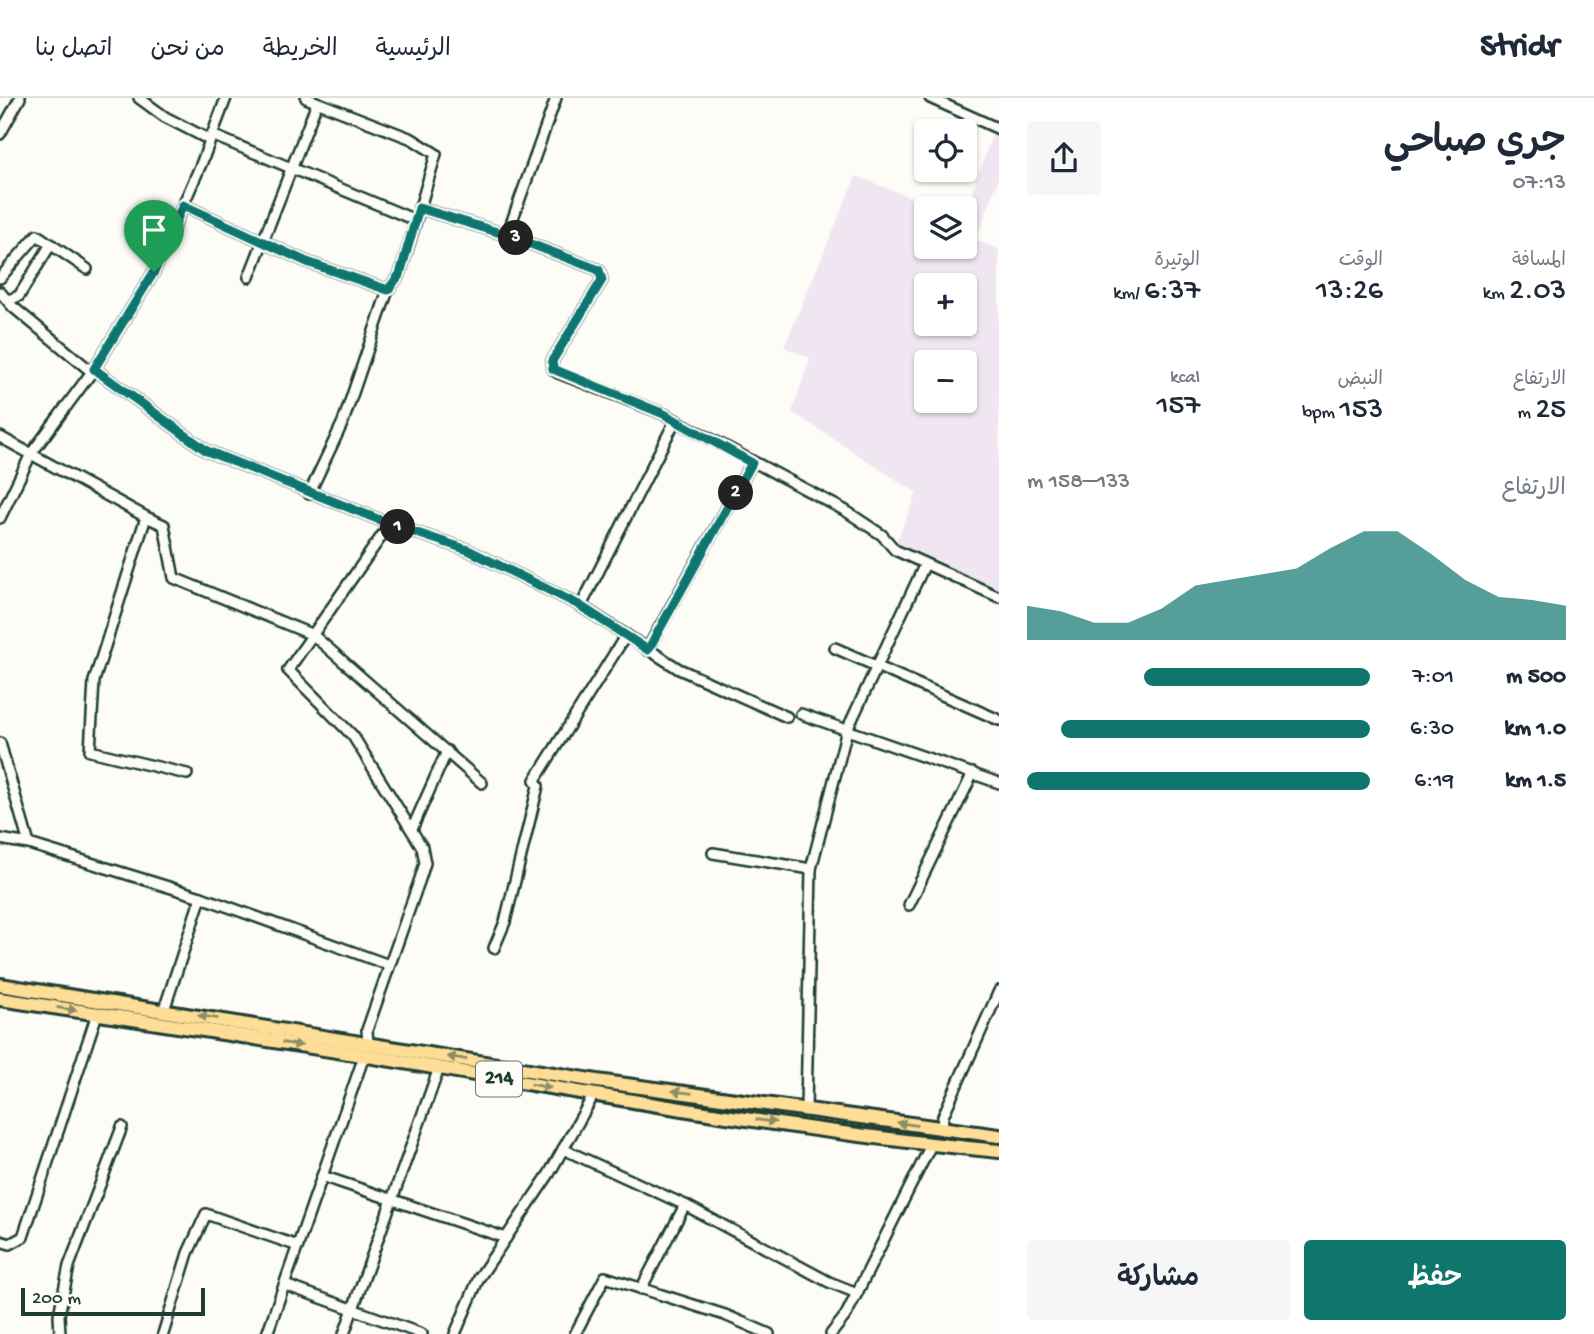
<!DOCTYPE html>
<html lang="ar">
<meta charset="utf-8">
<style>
:root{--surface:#fff;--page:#f6f6f7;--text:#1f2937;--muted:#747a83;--line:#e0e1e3;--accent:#0f766e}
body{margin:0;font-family:"Gochi Hand","Playpen Sans Arabic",sans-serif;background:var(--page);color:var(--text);direction:rtl;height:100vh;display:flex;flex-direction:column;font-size:26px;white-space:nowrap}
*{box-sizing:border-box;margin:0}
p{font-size:23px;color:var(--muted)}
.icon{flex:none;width:38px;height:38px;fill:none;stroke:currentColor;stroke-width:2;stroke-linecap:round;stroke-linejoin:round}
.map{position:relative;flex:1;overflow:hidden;direction:ltr}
.details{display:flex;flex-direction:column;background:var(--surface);width:595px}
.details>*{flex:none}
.tools{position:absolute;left:914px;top:21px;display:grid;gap:14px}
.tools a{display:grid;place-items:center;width:63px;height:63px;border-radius:7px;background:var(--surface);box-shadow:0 2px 5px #0004;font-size:35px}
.scale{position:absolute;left:21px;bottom:18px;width:184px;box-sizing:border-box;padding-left:7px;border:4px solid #1f3d34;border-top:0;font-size:19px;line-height:24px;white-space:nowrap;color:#1f3d34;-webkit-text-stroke:5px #fdfcf7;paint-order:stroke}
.pin{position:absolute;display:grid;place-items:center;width:60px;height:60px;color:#fff;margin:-72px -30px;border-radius:50% 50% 50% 0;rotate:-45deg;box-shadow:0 0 7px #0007}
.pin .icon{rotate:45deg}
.km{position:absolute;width:35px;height:35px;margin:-18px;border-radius:50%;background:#222;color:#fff;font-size:19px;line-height:35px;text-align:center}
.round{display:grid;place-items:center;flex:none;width:74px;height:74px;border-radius:7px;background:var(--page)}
.overview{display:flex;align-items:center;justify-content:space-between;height:119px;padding:0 28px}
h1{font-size:38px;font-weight:600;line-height:52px}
.figures{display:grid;grid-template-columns:repeat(3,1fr);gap:10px;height:119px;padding:7px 28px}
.figures div{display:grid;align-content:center}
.figures b{font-size:30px;font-weight:600}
.figures small{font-size:19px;font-weight:400}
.figures p{font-size:19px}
.chart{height:196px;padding:14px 28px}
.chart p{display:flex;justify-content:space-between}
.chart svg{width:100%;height:126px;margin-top:7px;fill:var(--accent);opacity:.7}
.cta{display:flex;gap:14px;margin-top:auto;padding:14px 28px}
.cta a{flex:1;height:80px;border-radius:7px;background:var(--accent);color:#fff;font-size:28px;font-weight:600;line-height:80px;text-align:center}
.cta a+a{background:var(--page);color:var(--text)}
ul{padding:0 28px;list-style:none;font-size:23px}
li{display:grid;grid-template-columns:112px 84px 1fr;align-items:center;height:52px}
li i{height:18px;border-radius:9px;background:var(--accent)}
header{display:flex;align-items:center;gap:42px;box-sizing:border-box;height:98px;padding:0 35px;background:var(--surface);border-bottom:2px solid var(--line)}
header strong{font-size:33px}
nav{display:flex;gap:38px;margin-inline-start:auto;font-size:24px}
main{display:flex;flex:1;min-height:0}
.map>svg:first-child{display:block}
</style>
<header>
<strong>Stridr</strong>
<nav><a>الرئيسية</a><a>الخريطة</a><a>من نحن</a><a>اتصل بنا</a></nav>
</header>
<main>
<section class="details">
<div class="overview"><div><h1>جري صباحي</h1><p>07:13</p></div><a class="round"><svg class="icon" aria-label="share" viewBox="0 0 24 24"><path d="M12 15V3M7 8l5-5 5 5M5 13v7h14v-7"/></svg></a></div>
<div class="figures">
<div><p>المسافة</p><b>2.03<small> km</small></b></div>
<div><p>الوقت</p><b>13:26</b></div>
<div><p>الوتيرة</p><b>6:37<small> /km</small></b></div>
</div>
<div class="figures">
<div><p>الارتفاع</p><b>25<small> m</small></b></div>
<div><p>النبض</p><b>153<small> bpm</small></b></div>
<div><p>kcal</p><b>157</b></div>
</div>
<div class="chart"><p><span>الارتفاع</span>133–158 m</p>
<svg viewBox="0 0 160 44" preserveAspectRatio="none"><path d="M0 44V32L10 34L20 38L30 38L40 33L50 25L60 23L70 21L80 19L90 12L100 6L110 6L120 14L130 23L140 29L150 30L160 32V44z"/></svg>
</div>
<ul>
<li><b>500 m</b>7:01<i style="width:66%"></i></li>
<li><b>1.0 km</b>6:30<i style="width:90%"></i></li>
<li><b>1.5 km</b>6:19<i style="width:100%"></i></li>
</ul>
<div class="cta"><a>حفظ</a><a>مشاركة</a></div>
</section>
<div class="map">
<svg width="999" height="1236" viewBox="0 0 999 1236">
<rect width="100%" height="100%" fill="#fdfcf7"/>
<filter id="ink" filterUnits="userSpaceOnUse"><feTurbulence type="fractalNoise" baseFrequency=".0143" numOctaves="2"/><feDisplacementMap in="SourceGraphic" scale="14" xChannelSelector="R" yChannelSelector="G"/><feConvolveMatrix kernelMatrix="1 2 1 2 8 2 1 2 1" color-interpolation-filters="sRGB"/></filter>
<g filter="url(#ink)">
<!-- built -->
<path fill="#efe6f1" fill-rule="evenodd" d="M993,35L999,37V79L976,142L999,151V491L896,444L917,395L792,314L810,260L784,249L856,78L938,110H926V149H964V116ZM926,187H964V226H926ZM926,264H964V303H926Z"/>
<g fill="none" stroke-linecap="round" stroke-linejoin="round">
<defs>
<g id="minor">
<path d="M139,0L165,19L210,42"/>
<path d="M306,0L412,41L436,56L400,176L388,192L343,324L309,396"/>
<path d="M930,0L999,31"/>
<path d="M0,36L20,0"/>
<path d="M212,37L415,122"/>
<path d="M183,107L307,164L388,192"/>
<path d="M419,110L507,137L556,0"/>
<path d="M507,137L599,172L602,182L552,263L553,271L558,275L664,316L846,413L882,437L895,452L999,499"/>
<path d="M249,179L317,5"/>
<path d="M0,180L37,137L87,171"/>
<path d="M0,194L13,209L92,274"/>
<path d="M8,202L19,198L51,146"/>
<path d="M94,271L207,353L390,426L468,452L579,507L679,571L787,619"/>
<path d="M0,339L146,419L94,583L90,653L187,676"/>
<path d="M146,419L164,427L174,480L313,537L482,685"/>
<path d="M0,420L31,356L94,271L154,174L202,64L226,0"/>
<path d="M581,508L675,323"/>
<path d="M835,550L999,622"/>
<path d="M647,552L752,365"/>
<path d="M801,616L999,685"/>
<path d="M0,645L29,746"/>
<path d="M412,731L447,653"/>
<path d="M0,741L29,746L201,799L389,867"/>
<path d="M713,755L811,771"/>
<path d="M909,807L973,675"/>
<path d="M494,850L505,824L538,688L535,682L626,537"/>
<path d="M164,912L201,799"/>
<path d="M368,945L367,932L421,778L425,765L422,749L353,638L288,572L390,426"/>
<path d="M806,1011L811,771L847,632L925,466"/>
<path d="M942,1032L943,1018L999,893"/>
<path d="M563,1051L685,1107L829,1184L857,1195"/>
<path d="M322,1078L506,1140"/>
<path d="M0,1143L10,1146L23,1139L97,916"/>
<path d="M285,1187L422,1236"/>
<path d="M641,1191L685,1107"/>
<path d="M60,1236L59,1217L69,1168L122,1029"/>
<path d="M163,1236L188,1155L206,1116L298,1148"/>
<path d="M267,1236L364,958"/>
<path d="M344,1236L439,970"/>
<path d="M455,1236L479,1180L549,1076L593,998"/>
<path d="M575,1236L605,1179L725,1217L769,1236"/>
<path d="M831,1236L846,1217L931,1047"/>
</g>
<g id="highway">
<path d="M0,887L597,983L999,1038"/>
<path d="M0,901C146,923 293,945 439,970C625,1002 811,1035 999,1053"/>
</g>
</defs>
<!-- minor casing -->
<use href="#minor" stroke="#1f3d34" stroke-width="14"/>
<!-- highway casing -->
<use href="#highway" stroke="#1f3d34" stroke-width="18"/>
<!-- minor -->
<use href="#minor" stroke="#fdfcf7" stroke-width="9"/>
<!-- highway -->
<use href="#highway" stroke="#fedd96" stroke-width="12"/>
</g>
<!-- one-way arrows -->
<defs><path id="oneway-solid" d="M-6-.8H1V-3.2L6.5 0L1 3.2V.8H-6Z" transform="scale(1.75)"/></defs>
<g fill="#8e8d65">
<use href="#oneway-solid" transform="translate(67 911) rotate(9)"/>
<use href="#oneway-solid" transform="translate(208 919) rotate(-171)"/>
<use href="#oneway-solid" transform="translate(292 946) rotate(9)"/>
<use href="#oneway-solid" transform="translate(457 960) rotate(-171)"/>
<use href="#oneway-solid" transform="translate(541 988) rotate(10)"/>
<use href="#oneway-solid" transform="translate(682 994) rotate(-173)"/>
<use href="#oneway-solid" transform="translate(766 1023) rotate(8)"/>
<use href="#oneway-solid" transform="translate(907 1026) rotate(-171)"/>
</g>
</g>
<g fill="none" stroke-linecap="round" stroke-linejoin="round" filter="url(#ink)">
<defs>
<path id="route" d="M183,107L307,164L388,192L400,176L419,110L507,137L599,172L602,182L552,263L553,271L664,316L752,365L648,552L579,507L468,452L390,426L207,353L94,271L154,174Z"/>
</defs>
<!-- route casing -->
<use href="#route" stroke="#fff" stroke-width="14"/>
<!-- route -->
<use href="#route" stroke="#0f766e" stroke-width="9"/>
</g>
<g text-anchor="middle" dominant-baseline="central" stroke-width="5" stroke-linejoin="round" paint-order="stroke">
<!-- shield labels -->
<rect fill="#fdfcf7" stroke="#62766e" stroke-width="2" x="476" y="963.5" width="46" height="35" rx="5"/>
<g font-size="21" font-weight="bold" fill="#1f3d34">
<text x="499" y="981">214</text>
</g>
</g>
</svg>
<div class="tools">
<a><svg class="icon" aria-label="locate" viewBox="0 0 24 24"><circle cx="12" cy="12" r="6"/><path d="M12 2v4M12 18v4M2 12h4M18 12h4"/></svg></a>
<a><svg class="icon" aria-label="layers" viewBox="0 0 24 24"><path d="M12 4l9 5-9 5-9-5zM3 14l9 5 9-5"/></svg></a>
<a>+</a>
<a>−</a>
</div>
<div class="scale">200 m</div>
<div class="pin" style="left:154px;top:174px;background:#1e9e55"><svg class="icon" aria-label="arrive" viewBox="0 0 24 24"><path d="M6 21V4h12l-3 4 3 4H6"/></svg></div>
<b class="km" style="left:398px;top:429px">1</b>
<b class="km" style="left:736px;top:395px">2</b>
<b class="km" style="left:516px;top:140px">3</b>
</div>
</main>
